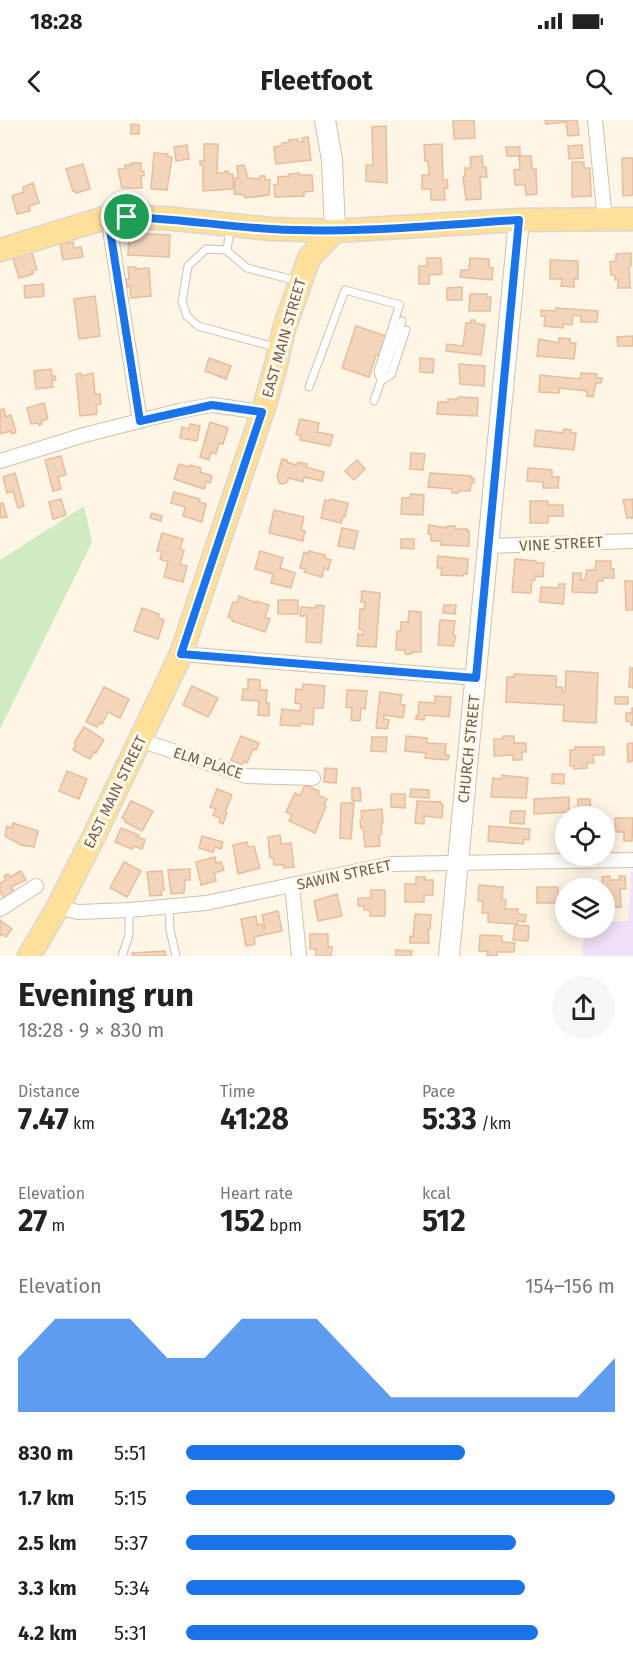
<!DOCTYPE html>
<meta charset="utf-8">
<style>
:root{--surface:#fff;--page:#f6f6f6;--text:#222;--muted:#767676;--accent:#1a73e8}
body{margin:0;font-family:"Fira Sans",sans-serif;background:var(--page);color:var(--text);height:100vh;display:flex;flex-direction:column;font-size:22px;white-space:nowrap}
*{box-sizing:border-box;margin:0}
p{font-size:20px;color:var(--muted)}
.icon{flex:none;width:33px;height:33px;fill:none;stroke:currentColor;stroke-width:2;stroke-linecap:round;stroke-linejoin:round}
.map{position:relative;height:836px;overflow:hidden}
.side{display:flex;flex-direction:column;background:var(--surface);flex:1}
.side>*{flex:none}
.fabs{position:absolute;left:555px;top:686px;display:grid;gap:12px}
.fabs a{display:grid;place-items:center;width:60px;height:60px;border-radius:50%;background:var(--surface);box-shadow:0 3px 15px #0003;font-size:30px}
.pin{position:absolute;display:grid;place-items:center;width:51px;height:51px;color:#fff;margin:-26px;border:3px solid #fff;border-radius:50%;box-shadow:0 2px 6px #0007}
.round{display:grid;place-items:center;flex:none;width:63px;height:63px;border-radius:32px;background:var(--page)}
.headline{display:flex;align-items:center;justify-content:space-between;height:102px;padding:0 18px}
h1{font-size:33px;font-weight:700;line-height:45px}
.metrics{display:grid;grid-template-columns:repeat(3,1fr);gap:9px;height:102px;padding:6px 18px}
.metrics div{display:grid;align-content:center}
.metrics b{font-size:30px;font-weight:700}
.metrics small{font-size:16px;font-weight:400}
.metrics p{font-size:16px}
.chart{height:168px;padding:12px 18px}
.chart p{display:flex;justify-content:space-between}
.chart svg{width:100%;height:108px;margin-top:6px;fill:var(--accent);opacity:.7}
ul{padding:0 18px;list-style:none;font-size:20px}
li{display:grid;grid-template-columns:96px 72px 1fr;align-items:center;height:45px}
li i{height:15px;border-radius:8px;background:var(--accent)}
.status{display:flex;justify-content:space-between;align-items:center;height:42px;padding:0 30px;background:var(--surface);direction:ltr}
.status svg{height:16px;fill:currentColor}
header{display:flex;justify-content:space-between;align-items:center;height:78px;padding:0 18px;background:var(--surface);font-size:27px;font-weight:700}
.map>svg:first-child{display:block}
</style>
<div class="status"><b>18:28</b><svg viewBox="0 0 49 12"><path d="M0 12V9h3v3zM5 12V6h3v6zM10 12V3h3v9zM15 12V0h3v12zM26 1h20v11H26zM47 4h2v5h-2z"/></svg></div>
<header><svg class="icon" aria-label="back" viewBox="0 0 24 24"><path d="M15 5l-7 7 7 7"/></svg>Fleetfoot<svg class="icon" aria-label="search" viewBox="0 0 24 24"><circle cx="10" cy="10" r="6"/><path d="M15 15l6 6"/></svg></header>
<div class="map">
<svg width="633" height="836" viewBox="0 0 633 836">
<rect width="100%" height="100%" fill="#fdf5e5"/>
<!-- education -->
<path fill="#f2e1f9" d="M631,752H633V836H582L585,807H604L605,802L628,801Z"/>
<!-- green -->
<path fill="#d0ebc2" d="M84,386L92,422L0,609V440Z"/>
<!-- building -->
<g fill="#f3d5bb" stroke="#e7bd9b" stroke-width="1.5">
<path d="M453,0H474L475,18L454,19Z"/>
<path d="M545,0H577L579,15L568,16L566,2L546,4Z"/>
<path d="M131,4L139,5V14H131Z"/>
<path d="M386,6L387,63L366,61V45H373L372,7Z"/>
<path d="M308,17L311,40L276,44L274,27L282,26V23L290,22L289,20L298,19V22H303L302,18Z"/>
<path d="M204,24H218L217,53H225V51H228V54H233V69L203,71V45H200V41H204Z"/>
<path d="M442,24L443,60H447L448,68H444L445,80H431V69H422V55H429L428,41H425L424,25Z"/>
<path d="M187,25L189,39L176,41L174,27Z"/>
<path d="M582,25L583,38L569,39L568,26Z"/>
<path d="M506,27H520V36H507Z"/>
<path d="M154,33L168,34V37H172L167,70L151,69Z"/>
<path d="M482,36L483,47H486L487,57H480L481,79L466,80L463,57L465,56V48H471L470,37Z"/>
<path d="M519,36H531L532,49H536L537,74L526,75L525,65H515L514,50L520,49Z"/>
<path d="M622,38H633V75L623,76Z"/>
<path d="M572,42H584V48H590L591,76L572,77Z"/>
<path d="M131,43H141V51H144V56H141L142,68H122L118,49H125V45H131Z"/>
<path d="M83,44L90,69L76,73L75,71H73L66,49Z"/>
<path d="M244,45L248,58L260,59V56H265V60H270L269,75L245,78L244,75L234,74L235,58H238L237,46Z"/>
<path d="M299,53V55H312L313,71L304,72V76L275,77L274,65L278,64V57L289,56V54Z"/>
<path d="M33,63L39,83L29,86L30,91L17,94L12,76L24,72L23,67Z"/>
<path d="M129,113L170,115L169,137L128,135Z"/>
<path d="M73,122L74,128L81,127L83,137L63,140L60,124Z"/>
<path d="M29,131L30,134L32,133L37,150L32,151L33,154L19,158L13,139L16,138L15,135Z"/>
<path d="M631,133V146H629L630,168H618V160H615V155H611L610,142L616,141V134Z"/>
<path d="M427,138H441L442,154L429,155V164H419V146H427Z"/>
<path d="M470,138L489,139V147L493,148L492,160L460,157L461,150H469Z"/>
<path d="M550,140L578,141V159H574V167L561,166L562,159H550Z"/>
<path d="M128,147H136V149L149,148L151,176L131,178L130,166L127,167L126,159H129Z"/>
<path d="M43,164L44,176L25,178L24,166Z"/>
<path d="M462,167V180H447V168Z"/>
<path d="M470,174H487L486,177H491L490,191H469Z"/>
<path d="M95,176L100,216L79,219L74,179Z"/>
<path d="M556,188L598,191L597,202H581V196L573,195L572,205L563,204V208L544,206L545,196H541V190L556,191Z"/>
<path d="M471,200H475V203L485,205L481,235L446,231L447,224L463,226L466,203H471Z"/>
<path d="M356,206L404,222L397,242L376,235L369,257L342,248Z"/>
<path d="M633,216V226H618L617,217Z"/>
<path d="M559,218L570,219V223H576L574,239L537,236L539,219L559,223Z"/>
<path d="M209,238L231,246L226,259L205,251Z"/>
<path d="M420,238L434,239L433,253L420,252Z"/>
<path d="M459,244L485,246L484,266L460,264Z"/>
<path d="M51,249L52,256H55L56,260H52L53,267L36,269L34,251Z"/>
<path d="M81,253L82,256L93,253L95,274H100L101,284L96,285L97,294L80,296L76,254Z"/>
<path d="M581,253L597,254L596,258H602L601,263H596L593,277L587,276V271L559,268V273L539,272L540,255L580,259Z"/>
<path d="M458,277L478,278L477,296L437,294L438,282H448V279H458Z"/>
<path d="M44,283L48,299L41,301L42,304L39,305L38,303L31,304L27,288Z"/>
<path d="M4,289L6,297L11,295L16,312L12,314L11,311L0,314V290Z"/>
<path d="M300,299L319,303L317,312L333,315L330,326L300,320L301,316L296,314Z"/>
<path d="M210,302L228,308L223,324L219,323L216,334L211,332L209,340L200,337Z"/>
<path d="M190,304L200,306L197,321L180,318L182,307L189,309Z"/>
<path d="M564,309L571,310V313H576L574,330L534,326L536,310L563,313Z"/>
<path d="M411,333L425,334L423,350L410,349Z"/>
<path d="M61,336L66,355L58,357L61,369L53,371L45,340Z"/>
<path d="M282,339L287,340V342L296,345L298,342L307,344L306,347L324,352L322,361L304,357L303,362L289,358L286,363L280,364L277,357Z"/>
<path d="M357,340L365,349L354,360L345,351Z"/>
<path d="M179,344L189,347L190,345L201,348L200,352L212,356L210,363L207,361L204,369L174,359Z"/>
<path d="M528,348L552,350V357H559L558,368H543V362L527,361Z"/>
<path d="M15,353L24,386L18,388L13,371L7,373L3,357Z"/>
<path d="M430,353L471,356V358H474V363H471L470,371H459L458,373H452V369L428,367Z"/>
<path d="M174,372L200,379L199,382L206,384L202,402L183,396L185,387L171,383Z"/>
<path d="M411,374L424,375L423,395L401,394L402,378H410Z"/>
<path d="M61,379L66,395L53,399L49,382Z"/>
<path d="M330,379L348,383L345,397L343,396L341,403L321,398L325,380L329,381Z"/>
<path d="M633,379V398H627L623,380Z"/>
<path d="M530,381H548V385H563V396H548V403H530Z"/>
<path d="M3,383L7,397L0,398V384Z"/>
<path d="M274,390L304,397L301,410L305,411L303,421L269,413Z"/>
<path d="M152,393L162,396L161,401L150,398Z"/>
<path d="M429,405L447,408V406H455V409H467V411H469V426L441,425V421H431V414H428Z"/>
<path d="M342,408L358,411L354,429L338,426Z"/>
<path d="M162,413L183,419L180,429L184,430L180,444L187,446L183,462L164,457L168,442L160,439L162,432L157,431Z"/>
<path d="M401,419H414V429L401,428Z"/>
<path d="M260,431L283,438L280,448L295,453L291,468L271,463L273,454L255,449Z"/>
<path d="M309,431L325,435V438L331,440L328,450L324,448L322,457L304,452L305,449L300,448L304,432L308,434Z"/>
<path d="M438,436L468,439L467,454H463V456L441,455L442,448H437Z"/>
<path d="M515,439L536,441V443H544L543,457L535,456V460H532L531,473L512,472Z"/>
<path d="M596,441H611V449H614V458H603V461H597V473L572,472L573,453H581V460H585L587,450H595Z"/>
<path d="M625,461H633V490H626Z"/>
<path d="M559,464H565L563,484L540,482L541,467L558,468Z"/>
<path d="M362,471L380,473L376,527L357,526L358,514L363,515V510L359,509L360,489H364L365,482H361Z"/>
<path d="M239,476L256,483V481L269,485L265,497L270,499L265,512L232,501V499L228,497L233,482L237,483Z"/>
<rect x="278" y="480" width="20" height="14"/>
<path d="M316,485L324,486L321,523L306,522L307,496H300L301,487L316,488Z"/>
<path d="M444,485H456L455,494L443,493Z"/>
<path d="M142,488L159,494L158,498L164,500L158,519L134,511Z"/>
<path d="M409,491L421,492V532H412V534H405V530H396L397,511H401V502H408Z"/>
<path d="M440,500L455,501L453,515L456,516L453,526L438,525Z"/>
<path d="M630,548H633V568L629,567Z"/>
<path d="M566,551L598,553L596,603L563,601L564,585L506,582L507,557H514V554L556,556V567H562V572H565Z"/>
<path d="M248,559L260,560V570H267L266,583H269V596L258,595L259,581L242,580L243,569H248Z"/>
<path d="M303,564L325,566L323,588H314L313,605L300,603V606L280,605L282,589L300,591L301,584L295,583L296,569L302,570Z"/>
<path d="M192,566L218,578L208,597L183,585Z"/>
<path d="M104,567L129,579L120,598L108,592L102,604L99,603L97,607L86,602Z"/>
<path d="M347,570L367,571L365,589L361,588L360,601L351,600L352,588L346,587Z"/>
<path d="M380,572L402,575L400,584L405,585L403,598L384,595V599L389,600L387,609L376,608Z"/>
<path d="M435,576L451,577L449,597L425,595L424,600L416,599V596H418L419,582L435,583Z"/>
<rect x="615" y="577" width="13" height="7"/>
<path d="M632,588H633V605H631V602L626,601V593H632Z"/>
<path d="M84,607L104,620L96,633L94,632L90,639L73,630L76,625L74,623Z"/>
<path d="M241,616L259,623L256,630L253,629L247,643L244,641L242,645L231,640Z"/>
<path d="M406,616L427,618V623L446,624L445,635H449L448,640L425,638L426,633L405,631Z"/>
<path d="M503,616H514V623H526V632H522V640H513V635L494,636V619H503Z"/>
<path d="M372,617H387L386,632L371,631Z"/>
<path d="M633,623V641L628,642L627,624Z"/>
<path d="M575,627H604V635H593L594,643H587V648L574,649V646H570V630H575Z"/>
<path d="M325,648L337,649L336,663L324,662Z"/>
<path d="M67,651L87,659L79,679L59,671Z"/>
<path d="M552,654H564V664L552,663Z"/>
<path d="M502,655L528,658L526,678L491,677L493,658L502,659Z"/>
<path d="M305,665L319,671L318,675L327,679L324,685L326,686L315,713L289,701L292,695L286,692L295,673L300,676Z"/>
<path d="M352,668H360L361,681H352Z"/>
<path d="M217,669L232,675L225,692L227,693L223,704L219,702L220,698L213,695L216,689L210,687Z"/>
<path d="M411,669L429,670V678L410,677Z"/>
<path d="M391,674H405V688L391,687Z"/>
<path d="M569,677V692L534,694V679Z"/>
<path d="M578,679H590L591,692H588V696H575V688H578Z"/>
<path d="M131,681L153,691L142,711L125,702L126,700L122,698Z"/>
<path d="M417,681L441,682V684L443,685L442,698L424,696V704L415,703Z"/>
<path d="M341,683H354L351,719L340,718Z"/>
<path d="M382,689L383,703H381L382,714L379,715L380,726L365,727L363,708H361L360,700L362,699L361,691Z"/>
<path d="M511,691H525L524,704L510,703Z"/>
<path d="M615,698H633L632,721H624V712H616Z"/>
<path d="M13,703L38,711L34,727L21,725L5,716L7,706L12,708Z"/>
<path d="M489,706L530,709L529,720L524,719L523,724L488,721Z"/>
<path d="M121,708L139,715L137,717L145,720L142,729L134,726L132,729L115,722Z"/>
<path d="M280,715L281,724L291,723L294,747L284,748V745H274L273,738H270L268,717Z"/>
<path d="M202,716L223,722L221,729L215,727L213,732L199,728Z"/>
<path d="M247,722L248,727L254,726L260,748L238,754L233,725Z"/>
<path d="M215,737L216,743L221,742L224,750L214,753L216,761L201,765L196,742Z"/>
<path d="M124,742L141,751L127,777L110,768Z"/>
<path d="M190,749V760H185L184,773L171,774L168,750Z"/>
<path d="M21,751L26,760L11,767L15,773L4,779L0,771V763L6,760L4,756L8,754L10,757Z"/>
<path d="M162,751L164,770L161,771L162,775L150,776L147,752Z"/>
<path d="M610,756V760H620L619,756H625L626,769H620L621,787L604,788L602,757Z"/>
<path d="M416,757H425V760H433V775H424V782H405V764H416Z"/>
<path d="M479,765L503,767L502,779L506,780L505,789H518V794L526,795L525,802L518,801L517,805L529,806L528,821L513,820L515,804L488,802V793H482L483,781H478Z"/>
<rect x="537" y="767" width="21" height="16"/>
<path d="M371,770H385V796H370V790H364V786H358V778H371Z"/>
<path d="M337,774L342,796L318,801L314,781Z"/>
<path d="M278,791L282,811L254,817L255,824L246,826L241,799L256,796L257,805L262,804L263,808H265L262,795Z"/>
<path d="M415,794L431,795L430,809H428L429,823H410V816L413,817Z"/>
<path d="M0,800L12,809L6,817L2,814L0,816Z"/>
<path d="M310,814H328V827H332L331,836H316V829H310Z"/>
<path d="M480,815L502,816V822L515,823L514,832H497V836L487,835L488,831H479Z"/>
<path d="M396,830L412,831L411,836H396Z"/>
<path d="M165,831L166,836H133L132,833Z"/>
</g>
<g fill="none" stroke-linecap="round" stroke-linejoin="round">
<defs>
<g id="lane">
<path d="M230,107L227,131L247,148L298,161"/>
<path d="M227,130L206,129L188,146L182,182L187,196L198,206L275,227"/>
<path d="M381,261L378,251L398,190"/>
<path d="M381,261L391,255L406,210"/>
<path d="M309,267L345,170L400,185"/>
<path d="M374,281L402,201"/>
<path d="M169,787L170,810L176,836"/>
<path d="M122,836L129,815V790"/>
</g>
<g id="street">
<path d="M595,0L605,100"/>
<path d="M108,97L140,301"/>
<path d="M0,341L84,315L179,291L212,285L262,292"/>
<path d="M489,426L633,421"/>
<path d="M181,534L476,558"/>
<path d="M140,620L246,656L313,658"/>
<path d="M292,765L299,836"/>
<path d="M58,787L78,792L129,790L206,783L391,744L633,740"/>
<path d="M0,789L36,766"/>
</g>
<g id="secondary">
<path d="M325,0L332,40L335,111"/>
<path d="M449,836L519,100"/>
</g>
<g id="primary">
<path d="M0,130L108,97L165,98L271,109L335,111L519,100L633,99"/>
<path d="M29,836L58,787L95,714L181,534L265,284L275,249L284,209L309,138L335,111"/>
</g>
</defs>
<!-- lane casing -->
<use href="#lane" stroke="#d1c0ad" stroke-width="9"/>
<!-- street casing -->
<use href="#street" stroke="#d1c0ad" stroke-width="16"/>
<!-- secondary casing -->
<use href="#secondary" stroke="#d4c0aa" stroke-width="22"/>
<!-- primary casing -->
<use href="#primary" stroke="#dcd5d0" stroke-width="25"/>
<!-- lane -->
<use href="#lane" stroke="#fff" stroke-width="7"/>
<!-- street -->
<use href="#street" stroke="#fff" stroke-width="14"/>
<!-- secondary -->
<use href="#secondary" stroke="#fff" stroke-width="20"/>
<!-- primary -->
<use href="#primary" stroke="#fee09b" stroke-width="22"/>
</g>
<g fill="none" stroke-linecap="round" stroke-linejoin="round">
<defs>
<path id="route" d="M108,97C163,96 217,106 272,109C354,114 437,105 519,100L476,558L181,534L262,292L212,285L140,301Z"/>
</defs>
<!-- route casing -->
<use href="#route" stroke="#fff" stroke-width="12"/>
<!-- route -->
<use href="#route" stroke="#1a73e8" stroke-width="8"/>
</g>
<g text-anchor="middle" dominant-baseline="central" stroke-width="6" stroke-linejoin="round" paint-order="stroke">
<!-- street labels -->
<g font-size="15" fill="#775c49" stroke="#fff9ec">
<text transform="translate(284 218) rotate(-74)">EAST MAIN STREET</text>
<text transform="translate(561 424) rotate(-3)">VINE STREET</text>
<text transform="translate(469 629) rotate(-84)">CHURCH STREET</text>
<text transform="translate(208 643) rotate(18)">ELM PLACE</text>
<text transform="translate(115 672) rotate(-64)">EAST MAIN STREET</text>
<text transform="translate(344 755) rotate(-12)">SAWIN STREET</text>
</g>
</g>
</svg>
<div class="fabs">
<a><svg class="icon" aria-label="locate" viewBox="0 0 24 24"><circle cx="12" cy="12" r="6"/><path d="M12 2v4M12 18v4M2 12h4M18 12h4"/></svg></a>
<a><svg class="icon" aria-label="layers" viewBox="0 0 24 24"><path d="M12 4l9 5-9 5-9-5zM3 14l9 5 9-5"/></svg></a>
</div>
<div class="pin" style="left:127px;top:97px;background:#1e9e55"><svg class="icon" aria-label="arrive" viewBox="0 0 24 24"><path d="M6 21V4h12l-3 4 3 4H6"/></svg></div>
</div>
<section class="side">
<div class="headline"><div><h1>Evening run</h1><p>18:28 · 9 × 830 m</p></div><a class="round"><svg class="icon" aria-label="share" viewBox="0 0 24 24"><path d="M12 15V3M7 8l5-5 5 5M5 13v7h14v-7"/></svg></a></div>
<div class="metrics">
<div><p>Distance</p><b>7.47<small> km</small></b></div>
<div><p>Time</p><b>41:28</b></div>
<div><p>Pace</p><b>5:33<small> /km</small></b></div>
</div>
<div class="metrics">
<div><p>Elevation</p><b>27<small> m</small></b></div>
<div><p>Heart rate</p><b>152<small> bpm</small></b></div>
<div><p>kcal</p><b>512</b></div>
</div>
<div class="chart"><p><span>Elevation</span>154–156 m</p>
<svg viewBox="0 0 160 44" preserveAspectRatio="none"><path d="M0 44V22L10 6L20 6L30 6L40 22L50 22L60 6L70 6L80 6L90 22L100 38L110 38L120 38L130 38L140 38L150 38L160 22V44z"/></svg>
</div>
<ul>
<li><b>830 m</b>5:51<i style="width:65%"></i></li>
<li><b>1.7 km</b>5:15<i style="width:100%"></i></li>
<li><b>2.5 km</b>5:37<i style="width:77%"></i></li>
<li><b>3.3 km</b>5:34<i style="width:79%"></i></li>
<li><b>4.2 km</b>5:31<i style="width:82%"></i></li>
</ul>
</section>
